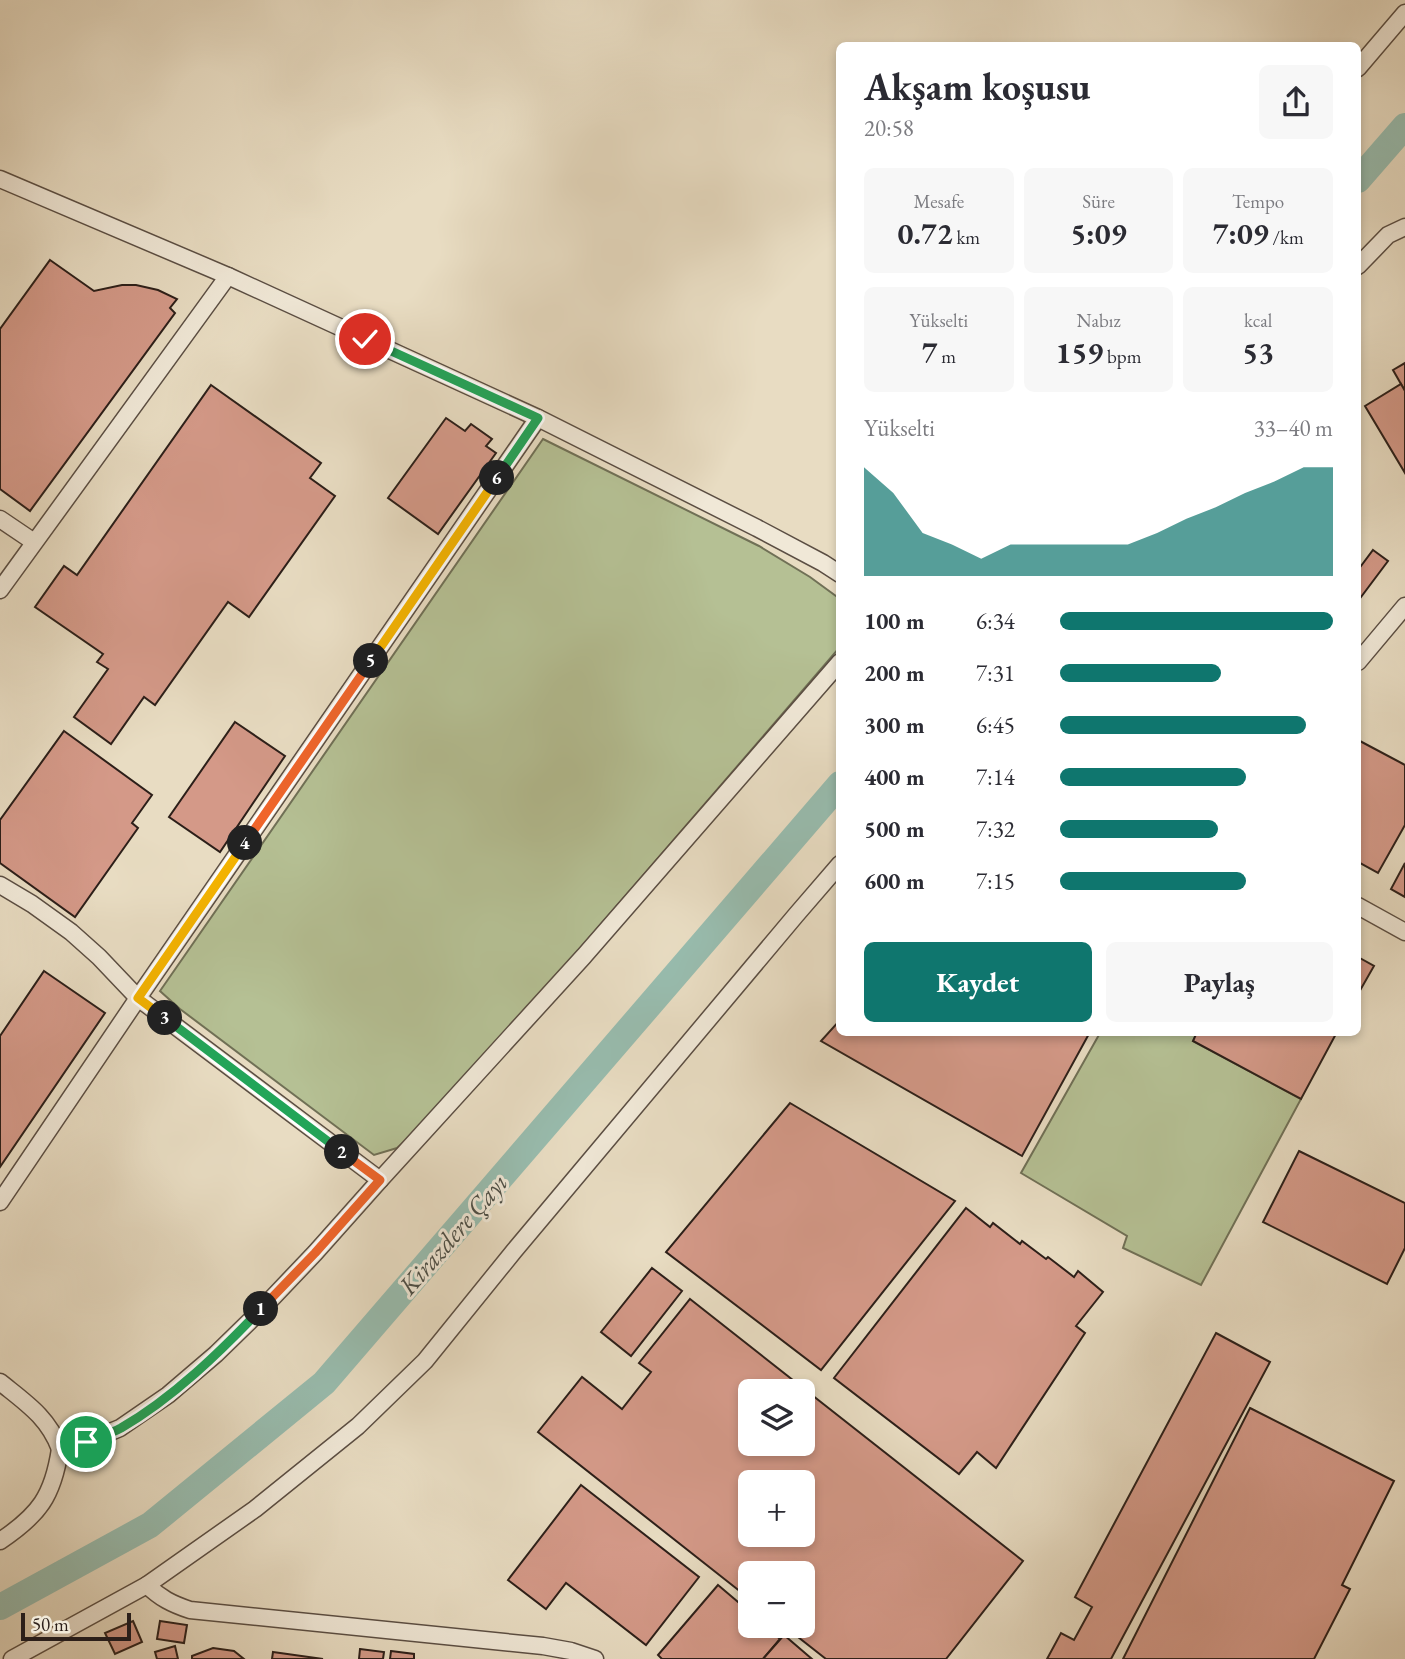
<!DOCTYPE html>
<html lang="tr">
<meta charset="utf-8">
<style>
:root{--surface:#fff;--page:#f7f7f7;--text:#2b2b33;--muted:#7c7c81;--accent:#0f766e}
body{margin:0;font-family:"EB Garamond",serif;background:var(--page);color:var(--text);height:100vh;display:flex;flex-direction:column;font-size:26px;white-space:nowrap}
*{box-sizing:border-box;margin:0}
p{font-size:23px;color:var(--muted)}
.icon{flex:none;width:38px;height:38px;fill:none;stroke:currentColor;stroke-width:2;stroke-linecap:round;stroke-linejoin:round}
.map{position:relative;flex:1;overflow:hidden}
.drawer{position:absolute;left:836px;top:42px;width:525px;height:994px;display:flex;flex-direction:column;background:var(--surface);border-radius:10px;box-shadow:0 4px 10px #0003}
.drawer>*{flex:none}
.controls{position:absolute;left:738px;top:1379px;display:grid;gap:14px}
.controls a{display:grid;place-items:center;width:77px;height:77px;border-radius:10px;background:var(--surface);box-shadow:0 4px 10px #0003;font-size:35px}
.scale{position:absolute;left:21px;bottom:18px;width:110px;box-sizing:border-box;padding-left:7px;border:4px solid #2c1f19;border-top:0;font-size:19px;line-height:24px;white-space:nowrap;color:#2c1f19;-webkit-text-stroke:5px #f0e8d7;paint-order:stroke}
.pin{position:absolute;display:grid;place-items:center;width:60px;height:60px;color:#fff;margin:-30px;border:4px solid #fff;border-radius:50%;box-shadow:0 2px 7px #0007}
.km{position:absolute;width:35px;height:35px;margin:-18px;border-radius:50%;background:#222;color:#fff;font-size:19px;line-height:35px;text-align:center}
.round{display:grid;place-items:center;flex:none;width:74px;height:74px;border-radius:10px;background:var(--page)}
.headline{display:flex;align-items:center;justify-content:space-between;height:119px;padding:0 28px}
h1{font-size:38px;font-weight:700;line-height:52px}
.figures{display:grid;grid-template-columns:repeat(3,1fr);gap:10px;height:119px;padding:7px 28px}
.figures div{display:grid;align-content:center;border-radius:10px;background:var(--page);text-align:center}
.figures b{font-size:30px;font-weight:700}
.figures small{font-size:19px;font-weight:400}
.figures p{font-size:19px}
.chart{height:196px;padding:14px 28px}
.chart p{display:flex;justify-content:space-between}
.chart svg{width:100%;height:126px;margin-top:7px;fill:var(--accent);opacity:.7}
.button{display:flex;gap:14px;margin-top:auto;padding:14px 28px}
.button a{flex:1;height:80px;border-radius:10px;background:var(--accent);color:#fff;font-size:28px;font-weight:700;line-height:80px;text-align:center}
.button a+a{background:var(--page);color:var(--text)}
ul{padding:0 28px;list-style:none;font-size:23px}
li{display:grid;grid-template-columns:112px 84px 1fr;align-items:center;height:52px}
li i{height:18px;border-radius:9px;background:var(--accent)}
.map>svg:first-child{display:block}
</style>
<div class="map">
<svg width="1405" height="1659" viewBox="0 0 1405 1659">
<rect width="100%" height="100%" fill="#e8dcc2"/>
<filter id="stains"><feTurbulence type="fractalNoise" baseFrequency=".00286" numOctaves="4"/><feColorMatrix values="0 0 0 0 .2 0 0 0 0 .09 0 0 0 0 .02 0 0 0 .5 -.17"/></filter>
<radialGradient id="worn" r=".72"><stop offset=".6" stop-color="#630" stop-opacity="0"/><stop offset="1" stop-color="#630" stop-opacity=".3"/></radialGradient>
<!-- green -->
<g fill="#b5c094" stroke="#707056" stroke-width="2">
<path d="M543,439L759,546L810,577L840,599V647L565,966L423,1125L397,1148L374,1155L180,1009L160,991Z"/>
<path d="M1100,1033H1197L1193,1041L1301,1099L1201,1285L1123,1248L1127,1236L1021,1173Z"/>
</g>
<g fill="none" stroke-linecap="round" stroke-linejoin="round">
<!-- river -->
<g stroke="#98bcae" stroke-width="26">
<path d="M1358,180L1405,126"/>
<path d="M0,1607L150,1525L324,1383L840,784"/>
</g>
</g>
<!-- building -->
<g fill="#d49988" stroke="#2c1f19" stroke-width="2" fill-rule="evenodd">
<path d="M50,260L94,291L122,285H136L158,290L177,299L170,308L175,313L30,511L0,489V329Z"/>
<path d="M1405,363V391L1393,370Z"/>
<path d="M1401,384L1405,391V473L1365,406Z"/>
<path d="M211,385L321,463L310,478L335,496L249,617L228,602L155,705L144,697L111,744L74,717L108,669L97,662L103,654L35,607L64,566L77,575Z"/>
<path d="M446,418L465,431L471,424L492,439L486,446L496,453L438,534L388,498Z"/>
<path d="M1373,550L1388,561L1361,597L1358,594V570Z"/>
<path d="M235,722L285,756L220,852L169,817Z"/>
<path d="M64,731L152,795L132,823L138,828L75,917L0,863V820Z"/>
<path d="M1358,740L1405,765V825L1378,873L1358,862Z"/>
<path d="M1405,863V897L1391,889Z"/>
<path d="M1358,957L1374,966L1358,994Z"/>
<path d="M44,971L105,1013L0,1167V1036Z"/>
<path d="M840,1020V1032H1090L1022,1156L821,1041Z"/>
<path d="M1197,1032H1337L1301,1099L1193,1041Z"/>
<path d="M790,1103L955,1201L821,1370L666,1252Z"/>
<path d="M1299,1151L1405,1203V1248L1387,1284L1263,1222Z"/>
<path d="M966,1208L990,1227L993,1223L1020,1244L1022,1241L1046,1259L1048,1257L1074,1277L1078,1271L1103,1292L1076,1326L1085,1333L996,1468L977,1452L959,1474L834,1378Z"/>
<path d="M652,1268L682,1291L631,1356L601,1332Z"/>
<path d="M690,1299L1023,1561L946,1659H826L784,1626H803V1573H751V1600L538,1432L582,1377L622,1409L651,1372L639,1363ZM751,1391H803V1444H751ZM751,1482H803V1535H751Z"/>
<path d="M1216,1333L1270,1362L1111,1659H1047L1061,1633L1074,1640L1092,1607L1075,1597Z"/>
<path d="M1250,1408L1394,1481L1342,1585L1350,1589L1314,1659H1123Z"/>
<path d="M581,1485L699,1577L646,1645L566,1583L546,1609L508,1580Z"/>
<path d="M718,1585L751,1613V1626H765L780,1639L763,1659H662L658,1655Z"/>
<path d="M133,1621L142,1642L115,1654L105,1633Z"/>
<path d="M160,1621L187,1625L184,1643L157,1639Z"/>
<path d="M784,1635L812,1659H763Z"/>
<path d="M175,1646L178,1659H157L155,1652Z"/>
<path d="M213,1648L234,1651L244,1659H192V1656Z"/>
<path d="M360,1649L384,1652L383,1659H359Z"/>
<path d="M391,1651L414,1654V1659H390Z"/>
<path d="M273,1652L323,1659H272Z"/>
</g>
<g fill="none" stroke-linecap="round" stroke-linejoin="round">
<defs>
<g id="street">
<path d="M1358,68L1405,13"/>
<path d="M0,179L228,276L538,418L757,528L823,563L840,574"/>
<path d="M1358,266L1388,235L1405,227"/>
<path d="M0,519L34,542"/>
<path d="M0,590L228,276"/>
<path d="M1358,662L1405,606"/>
<path d="M0,885L32,904L71,932L99,957L138,998L380,1180"/>
<path d="M1358,906L1405,932"/>
<path d="M0,1202L138,998L538,418"/>
<path d="M0,1382C26,1403 48,1417 60,1449L86,1442L120,1428L168,1395L216,1354L258,1313L315,1253L380,1180L584,956L840,662"/>
<path d="M0,1541C39,1515 53,1496 60,1449"/>
<path d="M147,1585C160,1598 172,1604 190,1610L543,1646L571,1651L595,1659"/>
<path d="M12,1659L147,1585L255,1509L358,1426L425,1361L514,1251L796,915L840,864"/>
</g>
</defs>
<!-- street casing -->
<use href="#street" stroke="#5b4e43" stroke-width="19"/>
<!-- street -->
<use href="#street" stroke="#f0e8d7" stroke-width="16"/>
</g>
<g fill="none" stroke-linecap="round" stroke-linejoin="round">
<defs>
<path id="split-1" d="M86,1442C98,1437 110,1434 121,1428C173,1398 220,1352 261,1309"/>
<path id="split-2" d="M261,1309L315,1253L380,1180L342,1152"/>
<path id="split-3" d="M165,1018L342,1152"/>
<path id="split-4" d="M165,1018L138,998L245,843"/>
<path id="split-5" d="M245,843L371,661"/>
<path id="split-6" d="M371,661L497,478"/>
<path id="split-7" d="M365,339L538,418L497,478"/>
</defs>
<!-- split-1 casing -->
<use href="#split-1" stroke="#fff" stroke-width="14"/>
<!-- split-2 casing -->
<use href="#split-2" stroke="#fff" stroke-width="14"/>
<!-- split-3 casing -->
<use href="#split-3" stroke="#fff" stroke-width="14"/>
<!-- split-4 casing -->
<use href="#split-4" stroke="#fff" stroke-width="14"/>
<!-- split-5 casing -->
<use href="#split-5" stroke="#fff" stroke-width="14"/>
<!-- split-6 casing -->
<use href="#split-6" stroke="#fff" stroke-width="14"/>
<!-- split-7 casing -->
<use href="#split-7" stroke="#fff" stroke-width="14"/>
<!-- split-1 -->
<use href="#split-1" stroke="#22a559" stroke-width="9"/>
<!-- split-2 -->
<use href="#split-2" stroke="#f0652b" stroke-width="9"/>
<!-- split-3 -->
<use href="#split-3" stroke="#22a559" stroke-width="9"/>
<!-- split-4 -->
<use href="#split-4" stroke="#f5b400" stroke-width="9"/>
<!-- split-5 -->
<use href="#split-5" stroke="#f0652b" stroke-width="9"/>
<!-- split-6 -->
<use href="#split-6" stroke="#f5b400" stroke-width="9"/>
<!-- split-7 -->
<use href="#split-7" stroke="#22a559" stroke-width="9"/>
</g>
<g text-anchor="middle" dominant-baseline="central" stroke-width="6" stroke-linejoin="round" paint-order="stroke">
<!-- water labels -->
<g font-size="26" font-style="italic" fill="#4c4e46" stroke="#f0e8d7">
<text transform="translate(453 1234) rotate(-49)">Kirazdere Çayı</text>
</g>
</g>
<rect width="100%" height="100%" filter="url(#stains)"/>
<rect width="100%" height="100%" fill="url(#worn)"/>
</svg>
<div class="controls">
<a><svg class="icon" aria-label="layers" viewBox="0 0 24 24"><path d="M12 4l9 5-9 5-9-5zM3 14l9 5 9-5"/></svg></a>
<a>+</a>
<a>−</a>
</div>
<div class="scale">50 m</div>
<div class="pin" style="left:86px;top:1442px;background:#1e9e55"><svg class="icon" aria-label="arrive" viewBox="0 0 24 24"><path d="M6 21V4h12l-3 4 3 4H6"/></svg></div>
<div class="pin" style="left:365px;top:339px;background:#d93025"><svg class="icon" aria-label="check" viewBox="0 0 24 24"><path d="M5 12l5 5 9-10"/></svg></div>
<b class="km" style="left:261px;top:1309px">1</b>
<b class="km" style="left:342px;top:1152px">2</b>
<b class="km" style="left:165px;top:1018px">3</b>
<b class="km" style="left:245px;top:843px">4</b>
<b class="km" style="left:371px;top:661px">5</b>
<b class="km" style="left:497px;top:478px">6</b>
<section class="drawer">
<div class="headline"><div><h1>Akşam koşusu</h1><p>20:58</p></div><a class="round"><svg class="icon" aria-label="share" viewBox="0 0 24 24"><path d="M12 15V3M7 8l5-5 5 5M5 13v7h14v-7"/></svg></a></div>
<div class="figures">
<div><p>Mesafe</p><b>0.72<small> km</small></b></div>
<div><p>Süre</p><b>5:09</b></div>
<div><p>Tempo</p><b>7:09<small> /km</small></b></div>
</div>
<div class="figures">
<div><p>Yükselti</p><b>7<small> m</small></b></div>
<div><p>Nabız</p><b>159<small> bpm</small></b></div>
<div><p>kcal</p><b>53</b></div>
</div>
<div class="chart"><p><span>Yükselti</span>33–40 m</p>
<svg viewBox="0 0 160 44" preserveAspectRatio="none"><path d="M0 44V6L10 15L20 29L30 33L40 38L50 33L60 33L70 33L80 33L90 33L100 29L110 24L120 20L130 15L140 11L150 6L160 6V44z"/></svg>
</div>
<ul>
<li><b>100 m</b>6:34<i style="width:100%"></i></li>
<li><b>200 m</b>7:31<i style="width:59%"></i></li>
<li><b>300 m</b>6:45<i style="width:90%"></i></li>
<li><b>400 m</b>7:14<i style="width:68%"></i></li>
<li><b>500 m</b>7:32<i style="width:58%"></i></li>
<li><b>600 m</b>7:15<i style="width:68%"></i></li>
</ul>
<div class="button"><a>Kaydet</a><a>Paylaş</a></div>
</section>
</div>
